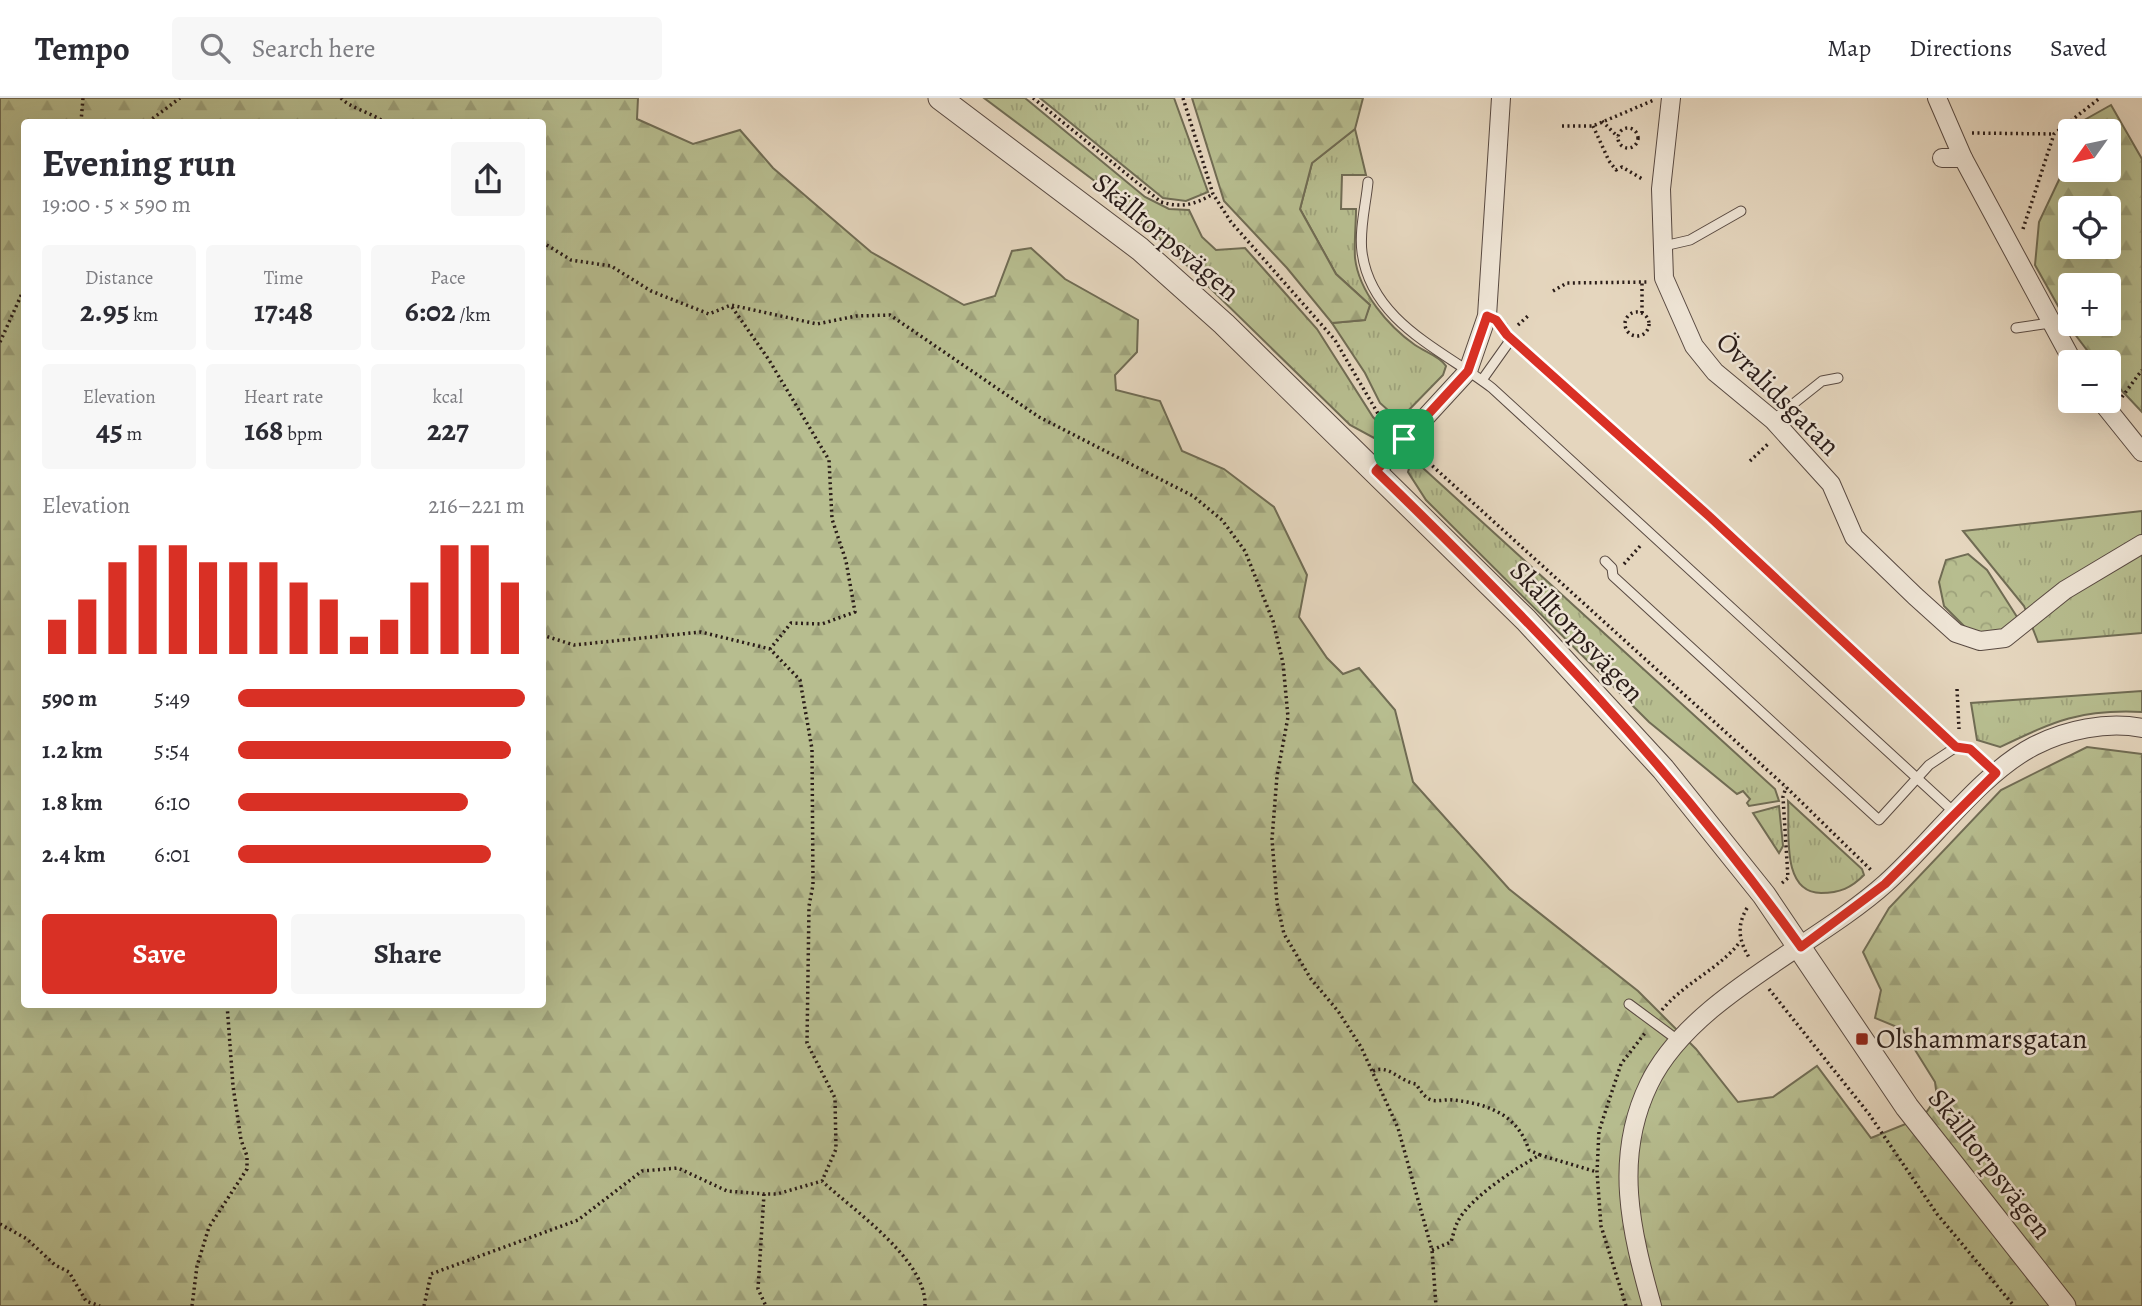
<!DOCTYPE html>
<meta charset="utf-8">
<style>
:root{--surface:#fff;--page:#f7f7f7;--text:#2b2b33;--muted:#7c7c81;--line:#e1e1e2;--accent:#d93025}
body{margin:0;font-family:Alegreya,serif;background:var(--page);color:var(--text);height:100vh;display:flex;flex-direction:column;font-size:26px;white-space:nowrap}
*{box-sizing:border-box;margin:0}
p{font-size:23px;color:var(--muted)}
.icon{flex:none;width:38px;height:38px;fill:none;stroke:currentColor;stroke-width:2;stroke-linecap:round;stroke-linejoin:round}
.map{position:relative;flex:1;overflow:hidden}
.panel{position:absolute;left:21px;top:21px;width:525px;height:889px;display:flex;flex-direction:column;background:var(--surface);border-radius:7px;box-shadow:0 7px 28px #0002}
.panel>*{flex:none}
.needle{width:46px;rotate:237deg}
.fabs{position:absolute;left:2058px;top:21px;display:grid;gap:14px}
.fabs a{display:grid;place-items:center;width:63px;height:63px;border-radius:7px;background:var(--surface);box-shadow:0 7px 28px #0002;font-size:35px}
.pin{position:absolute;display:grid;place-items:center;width:60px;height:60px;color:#fff;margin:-30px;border-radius:14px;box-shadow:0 4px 10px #0006}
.round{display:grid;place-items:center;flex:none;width:74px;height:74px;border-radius:7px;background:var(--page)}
.summary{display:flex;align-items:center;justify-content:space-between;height:119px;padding:0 21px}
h1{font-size:38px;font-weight:600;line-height:52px}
.figures{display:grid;grid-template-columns:repeat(3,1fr);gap:10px;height:119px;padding:7px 21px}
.figures div{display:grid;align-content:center;border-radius:7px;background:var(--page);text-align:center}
.figures b{font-size:30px;font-weight:600}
.figures small{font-size:19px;font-weight:400}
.figures p{font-size:19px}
.chart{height:196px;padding:14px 21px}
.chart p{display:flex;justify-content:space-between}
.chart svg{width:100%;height:126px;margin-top:7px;stroke:var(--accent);stroke-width:6}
.button{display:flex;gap:14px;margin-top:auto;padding:14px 21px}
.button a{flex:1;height:80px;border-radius:7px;background:var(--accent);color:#fff;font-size:28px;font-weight:600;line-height:80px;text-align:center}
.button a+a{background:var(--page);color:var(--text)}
ul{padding:0 21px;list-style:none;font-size:23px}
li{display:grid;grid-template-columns:112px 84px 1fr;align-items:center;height:52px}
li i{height:18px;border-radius:9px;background:var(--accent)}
header{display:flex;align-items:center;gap:42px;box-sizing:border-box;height:98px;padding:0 35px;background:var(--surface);border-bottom:2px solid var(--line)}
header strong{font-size:33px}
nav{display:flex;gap:38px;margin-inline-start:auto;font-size:24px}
.search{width:490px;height:63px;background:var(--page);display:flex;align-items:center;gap:18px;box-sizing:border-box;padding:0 24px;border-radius:7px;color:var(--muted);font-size:26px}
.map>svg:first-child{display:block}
</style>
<header>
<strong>Tempo</strong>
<div class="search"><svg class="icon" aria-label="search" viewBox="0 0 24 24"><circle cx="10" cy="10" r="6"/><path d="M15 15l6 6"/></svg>Search here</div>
<nav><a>Map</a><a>Directions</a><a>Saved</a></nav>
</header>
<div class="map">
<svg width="2142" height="1208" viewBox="0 0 2142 1208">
<defs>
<pattern id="grass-tufts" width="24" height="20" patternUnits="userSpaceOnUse" patternTransform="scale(1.75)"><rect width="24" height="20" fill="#b7bd8f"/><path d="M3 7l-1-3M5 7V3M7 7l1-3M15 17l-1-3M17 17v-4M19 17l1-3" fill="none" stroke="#9ea27b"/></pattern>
<pattern id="forest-firs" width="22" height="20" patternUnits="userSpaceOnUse" patternTransform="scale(1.75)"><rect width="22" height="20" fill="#b7bd8f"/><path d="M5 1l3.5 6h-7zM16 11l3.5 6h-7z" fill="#9ea27b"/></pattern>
<pattern id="park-crowns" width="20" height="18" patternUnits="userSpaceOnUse" patternTransform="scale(1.75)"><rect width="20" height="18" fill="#b7bd8f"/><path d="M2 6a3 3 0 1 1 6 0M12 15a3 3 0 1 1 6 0" fill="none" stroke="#9ea27b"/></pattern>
</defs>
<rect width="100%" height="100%" fill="#e5d6be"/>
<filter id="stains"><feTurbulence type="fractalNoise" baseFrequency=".00286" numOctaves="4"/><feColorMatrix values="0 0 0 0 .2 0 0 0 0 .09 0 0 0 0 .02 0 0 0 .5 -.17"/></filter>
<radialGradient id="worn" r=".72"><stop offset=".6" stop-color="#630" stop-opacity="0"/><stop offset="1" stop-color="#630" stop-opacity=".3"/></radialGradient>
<!-- grass -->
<g fill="url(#grass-tufts)" stroke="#706c54" stroke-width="2">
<path d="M984,0H1025L1145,99L1169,111L1189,112L1202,139L1216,152L1245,150L1317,231L1373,319L1389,335L1386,339L1374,340L1350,327L1120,102Z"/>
<path d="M1040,0H1174L1208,94L1186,103L1163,100Z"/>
<path d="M1355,31L1366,77H1342L1341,111H1356C1356,127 1354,144 1355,160C1359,194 1388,228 1415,247C1425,254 1440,258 1446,268L1443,277L1399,322L1380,305L1365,275L1332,225L1364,222L1370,207L1336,176L1300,111L1312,65Z"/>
<path d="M1412,360L1775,691L1779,703L1749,708L1747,705L1750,701L1743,693L1737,696L1649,624L1426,402L1408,374Z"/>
<path d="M2142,413V535L2038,544L2024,508L1963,433Z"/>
<path d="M2142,593V614C2080,611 2055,623 2000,649L1977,642L1971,605Z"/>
<path d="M1788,703L1862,771L1864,777C1851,790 1840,795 1821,795C1780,795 1790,731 1788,703Z"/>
<path d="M1779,708L1783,748L1779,755L1753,715Z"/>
</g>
<!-- forest -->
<g fill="url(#forest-firs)" stroke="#706c54" stroke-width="2" fill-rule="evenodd">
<path d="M0,0H638L637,21L693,46L740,32L773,70L871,154L964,207L995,198L1012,153L1031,150L1065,181L1138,222L1137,254L1115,277L1116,292L1160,303L1182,353L1224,371L1274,409L1307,477L1299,519L1327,560L1343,576L1359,570L1395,612L1413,684L1509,791L1638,893L1696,951L1738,1004L1773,999L1817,968L1871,1040L1923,1019L1937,999L1935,984L1902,931L1875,920L1881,892L1863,854L1889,810L2001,692L2087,649L2142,656V1208H0ZM24,24H542V906H24Z"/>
<path d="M1192,0H1363L1355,31L1312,65L1300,111L1336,176L1370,207L1365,222L1332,225L1287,170L1224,103Z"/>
<path d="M2111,7L2142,61V314L2109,279V264H2096L2071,231L2035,167L2039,124L2066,67L2063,34ZM2070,33H2109V72H2070ZM2070,110H2109V149H2070ZM2109,187V226H2070V187Z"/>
</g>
<!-- park -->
<path fill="url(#park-crowns)" stroke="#706c54" stroke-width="2" d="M1968,456L1987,472L2019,522L2002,537L1968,532L1944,508L1939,484L1946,462Z"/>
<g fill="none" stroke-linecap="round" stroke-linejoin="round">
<defs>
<g id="service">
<path d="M1368,84C1366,106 1359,132 1362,154C1371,224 1443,252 1492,290L1955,715"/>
<path d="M1664,148L1690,142L1741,113"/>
<path d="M2016,230L2050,225"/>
<path d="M1507,237L1710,419L1956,649"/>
<path d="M1482,282L1509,244L1503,229L1487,218"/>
<path d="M1773,322L1822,283L1838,280"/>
<path d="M1605,463L1612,470L1613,478L1879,722L1929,667L1956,649L1970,651L1996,675"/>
<path d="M1629,906L1679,943"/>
</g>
<g id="minor">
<path d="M1671,0L1661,91L1664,180L1694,248L1715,274L1773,322L1831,386L1854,439L1915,498L1956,535L1980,543L2005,540L2065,492L2142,446"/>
<path d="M1937,0L1963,60L2073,264"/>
<path d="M1942,60H1963"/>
<path d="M2101,303L2142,354"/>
<path d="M1376,373L1468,273L1487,218L1501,0"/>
<path d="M1652,1208C1631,1133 1613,1060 1649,986C1690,900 1816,848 1886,785C1932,744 1980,676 2034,648C2065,632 2107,623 2142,630"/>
</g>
<path id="tertiary" d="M940,0L1140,151L1224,226L1526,522L1663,671L1764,797L1907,1009L2064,1208"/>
</defs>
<!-- service casing -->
<use href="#service" stroke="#594a42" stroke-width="11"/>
<!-- minor casing -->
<use href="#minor" stroke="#594a42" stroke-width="20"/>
<!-- tertiary casing -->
<use href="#tertiary" stroke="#594a42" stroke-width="25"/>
<!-- path -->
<g stroke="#2a1c18" stroke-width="3.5" stroke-dasharray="2 3.5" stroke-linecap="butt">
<path d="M341,0C348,9 372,15 384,24"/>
<path d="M1033,0L1161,104C1182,110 1194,107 1213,96"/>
<path d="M1183,0L1213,96L1231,124L1335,242L1380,319L1390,329"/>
<path d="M1602,23L1618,39"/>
<path d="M81,24L83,0"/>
<path d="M148,24L180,0"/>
<path d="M1562,28H1593L1654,2"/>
<path d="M1593,28L1609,63L1616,72L1622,69L1644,82"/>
<circle cx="1628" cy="40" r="10"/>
<path d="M1972,35L2054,36"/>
<path d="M2023,131L2054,36L2100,0"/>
<path d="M542,144L571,162L611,168L651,193L709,216L731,207L817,226L856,218L890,217L1039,319L1193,398L1222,422L1245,453L1273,523L1283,565L1288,619L1277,678L1272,741L1277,805L1284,836L1311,881L1338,913L1361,949L1398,1030L1432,1152L1436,1208"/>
<path d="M1553,193L1567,185L1647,184"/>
<path d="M732,209L769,262L829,362L832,421L846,463L855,514L822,526L791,525L770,551"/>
<circle cx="1637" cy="226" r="12"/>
<path d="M1642,215V185"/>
<path d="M1518,227L1529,217"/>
<path d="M0,244L24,191"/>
<path d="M2122,299L2142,272"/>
<path d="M1416,353L1786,689L1871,772"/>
<path d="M1750,363L1769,345"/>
<path d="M1624,466L1642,446"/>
<path d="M542,537L574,547L701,534L770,551L800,582L812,651L813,787L809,808L807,945L835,1000L836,1051L822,1083"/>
<path d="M1957,591L1959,631"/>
<path d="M1782,785L1788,780L1783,699L1786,689"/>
<path d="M1747,810C1736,829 1739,843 1750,861"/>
<path d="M1769,891L1869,1016L1937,1116L2014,1208"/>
<path d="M1662,912C1684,885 1718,872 1740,844"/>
<path d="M1373,973C1389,966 1399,983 1416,986C1420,992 1424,999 1431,1002C1438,1004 1446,1001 1453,1002C1488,1006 1517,1016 1529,1052L1540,1057"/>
<path d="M764,1096L758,1191L766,1208"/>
<path d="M0,1126L27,1141L55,1167L69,1174L86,1203L100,1208"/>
<path d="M1432,1152L1451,1144C1453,1137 1455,1129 1458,1123C1471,1099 1516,1070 1540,1057L1597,1074"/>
<path d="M192,1208L197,1168L209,1129L247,1071V1058L241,1042L233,988L227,906"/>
<path d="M424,1208L431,1176L578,1122L642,1073L678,1070L727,1093L764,1096H777L822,1083C854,1113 927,1162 925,1208"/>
<path d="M1626,1208L1601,1128L1597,1074L1599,1033L1621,966L1645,935"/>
</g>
<!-- service -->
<use href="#service" stroke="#eee4d5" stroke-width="9"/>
<!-- minor -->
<use href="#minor" stroke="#eee4d5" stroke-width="18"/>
<!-- tertiary -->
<use href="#tertiary" stroke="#eee4d5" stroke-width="23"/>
</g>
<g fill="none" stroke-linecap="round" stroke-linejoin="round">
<defs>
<path id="route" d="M1487,218L1496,222L1507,237L1710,419L1956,649L1970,651L1996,675L1885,786L1801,849C1677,675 1529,521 1376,373L1468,273Z"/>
</defs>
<!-- route casing -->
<use href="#route" stroke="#fff" stroke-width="14"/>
<!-- route -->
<use href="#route" stroke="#d93025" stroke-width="9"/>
</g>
<!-- markers -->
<rect fill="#8f2418" stroke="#eee4d5" stroke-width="2.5" x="1855" y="934" width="14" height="14" rx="3.5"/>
<g text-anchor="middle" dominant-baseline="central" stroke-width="5" stroke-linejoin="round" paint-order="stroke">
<!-- street labels -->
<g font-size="28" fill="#2a1c18" stroke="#eee4d5">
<text transform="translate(1166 139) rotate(40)">Skälltorpsvägen</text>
<text transform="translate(1778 296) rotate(45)">Övralidsgatan</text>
<text transform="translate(1577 534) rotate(47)">Skälltorpsvägen</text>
<text transform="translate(1990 1066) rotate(52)">Skälltorpsvägen</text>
</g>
<!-- poi labels -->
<g font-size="28" fill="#2a1c18" stroke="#eee4d5" text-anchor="start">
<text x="1876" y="941">Olshammarsgatan</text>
</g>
</g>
<rect width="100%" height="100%" filter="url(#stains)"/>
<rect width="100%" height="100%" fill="url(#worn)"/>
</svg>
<div class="fabs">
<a><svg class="needle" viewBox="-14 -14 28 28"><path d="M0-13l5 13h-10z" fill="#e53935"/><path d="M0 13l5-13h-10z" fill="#7c7c81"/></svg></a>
<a><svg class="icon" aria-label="locate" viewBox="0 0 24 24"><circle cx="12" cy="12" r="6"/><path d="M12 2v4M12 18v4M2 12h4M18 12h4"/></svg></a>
<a>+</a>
<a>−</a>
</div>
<div class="pin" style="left:1404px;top:341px;background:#1e9e55"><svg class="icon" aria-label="arrive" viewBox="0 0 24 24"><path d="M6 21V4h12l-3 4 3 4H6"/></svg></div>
<section class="panel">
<div class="summary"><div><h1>Evening run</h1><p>19:00 · 5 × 590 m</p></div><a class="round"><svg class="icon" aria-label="share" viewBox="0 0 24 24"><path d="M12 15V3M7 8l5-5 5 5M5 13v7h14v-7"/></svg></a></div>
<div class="figures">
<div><p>Distance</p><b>2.95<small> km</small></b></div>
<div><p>Time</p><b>17:48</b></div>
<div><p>Pace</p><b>6:02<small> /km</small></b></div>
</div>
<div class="figures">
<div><p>Elevation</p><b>45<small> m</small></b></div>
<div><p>Heart rate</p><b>168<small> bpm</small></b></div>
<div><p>kcal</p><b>227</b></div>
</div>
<div class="chart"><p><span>Elevation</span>216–221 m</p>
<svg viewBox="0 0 160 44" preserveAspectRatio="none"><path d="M5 44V32M15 44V25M25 44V12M35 44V6M45 44V6M55 44V12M65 44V12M75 44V12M85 44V19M95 44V25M105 44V38M115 44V32M125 44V19M135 44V6M145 44V6M155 44V19"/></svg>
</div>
<ul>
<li><b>590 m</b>5:49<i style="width:100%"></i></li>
<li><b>1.2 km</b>5:54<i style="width:95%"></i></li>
<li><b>1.8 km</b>6:10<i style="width:80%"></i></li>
<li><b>2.4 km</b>6:01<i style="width:88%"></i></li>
</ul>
<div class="button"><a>Save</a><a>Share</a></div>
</section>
</div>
